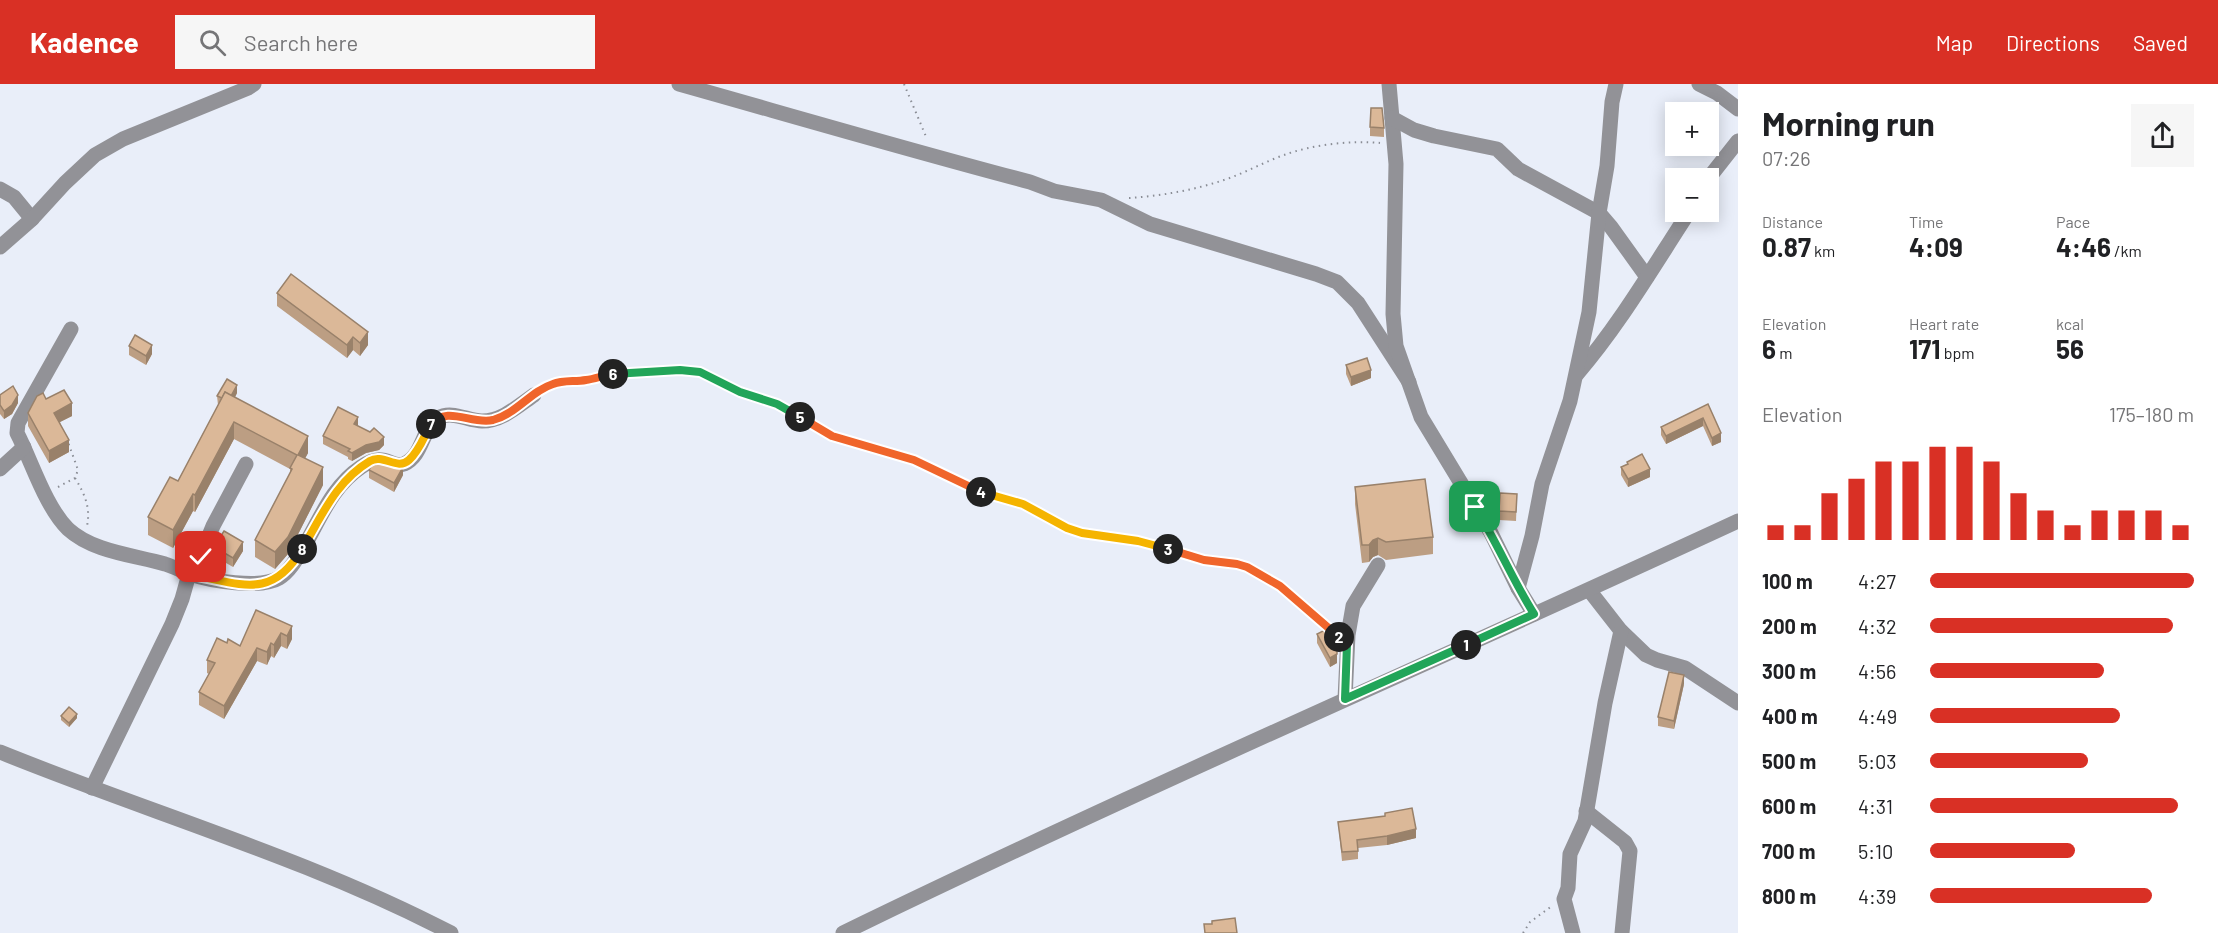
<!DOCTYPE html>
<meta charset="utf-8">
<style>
:root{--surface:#fff;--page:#f6f6f6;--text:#202124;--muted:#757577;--accent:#d93025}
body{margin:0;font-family:Barlow,sans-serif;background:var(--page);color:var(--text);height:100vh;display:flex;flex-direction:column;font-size:22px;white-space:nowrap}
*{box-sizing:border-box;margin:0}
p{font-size:20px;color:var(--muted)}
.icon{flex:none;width:33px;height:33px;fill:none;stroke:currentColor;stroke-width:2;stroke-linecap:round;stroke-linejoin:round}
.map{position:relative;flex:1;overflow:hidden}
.details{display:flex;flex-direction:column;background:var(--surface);width:480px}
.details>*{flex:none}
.buttons{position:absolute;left:1665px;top:18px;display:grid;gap:12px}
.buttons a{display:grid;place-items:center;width:54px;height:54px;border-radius:0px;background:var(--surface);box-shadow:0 3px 15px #0003;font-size:30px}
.pin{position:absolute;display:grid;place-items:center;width:51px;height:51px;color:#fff;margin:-26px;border-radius:12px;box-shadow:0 3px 9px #0006}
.km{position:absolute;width:30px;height:30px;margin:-15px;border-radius:50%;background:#222;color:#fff;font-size:16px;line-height:30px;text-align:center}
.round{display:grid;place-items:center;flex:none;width:63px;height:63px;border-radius:0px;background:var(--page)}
.headline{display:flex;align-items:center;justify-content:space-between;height:102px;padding:0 24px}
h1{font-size:33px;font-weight:700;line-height:45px}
.metrics{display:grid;grid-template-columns:repeat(3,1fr);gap:9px;height:102px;padding:6px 24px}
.metrics div{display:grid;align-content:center}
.metrics b{font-size:26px;font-weight:700}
.metrics small{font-size:16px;font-weight:400}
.metrics p{font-size:16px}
.chart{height:168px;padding:12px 24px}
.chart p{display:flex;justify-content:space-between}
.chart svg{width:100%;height:108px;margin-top:6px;stroke:var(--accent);stroke-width:6}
ul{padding:0 24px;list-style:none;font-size:20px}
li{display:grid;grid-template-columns:96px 72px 1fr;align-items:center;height:45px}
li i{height:15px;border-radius:8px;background:var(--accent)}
header{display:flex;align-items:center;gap:36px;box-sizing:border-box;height:84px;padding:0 30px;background:var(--accent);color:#fff}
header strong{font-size:28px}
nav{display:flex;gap:33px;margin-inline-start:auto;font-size:21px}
.search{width:420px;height:54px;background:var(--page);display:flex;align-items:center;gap:15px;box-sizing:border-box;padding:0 21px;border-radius:0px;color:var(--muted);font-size:22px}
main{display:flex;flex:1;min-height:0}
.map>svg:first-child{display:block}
</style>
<header>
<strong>Kadence</strong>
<div class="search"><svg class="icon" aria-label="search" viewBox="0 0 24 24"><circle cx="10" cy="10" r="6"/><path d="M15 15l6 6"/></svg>Search here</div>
<nav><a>Map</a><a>Directions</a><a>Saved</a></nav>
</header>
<main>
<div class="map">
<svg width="1738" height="849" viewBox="0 0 1738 849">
<rect width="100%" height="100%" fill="#e9eef9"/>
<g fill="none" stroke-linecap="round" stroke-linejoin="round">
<!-- path -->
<g stroke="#8a8d95" stroke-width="2" stroke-dasharray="1.5 4.5" stroke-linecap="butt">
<path d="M904,0L927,55"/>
<path d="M1129,114C1161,112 1194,106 1224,96C1245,89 1264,78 1284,71C1311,61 1351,56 1380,59"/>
<path d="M546,303L561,298L588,296L608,291L632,288L680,286L700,288L740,308L777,320L832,352L914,376L964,398L982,408L1023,420L1067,444L1082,449L1149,459L1205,476L1247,483L1279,502L1335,550"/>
<path d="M75,394C84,409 91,423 87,442"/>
<path d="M58,403L75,394L78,386L68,358"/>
<path d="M1523,849L1530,838L1552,822"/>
</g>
<!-- minor -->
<g stroke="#929297" stroke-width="15">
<path d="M679,0C796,33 912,67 1030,98L1054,107L1101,116L1150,140L1316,190L1337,198L1358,219L1409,298"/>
<path d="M1389,0L1396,80L1393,230L1396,262L1421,333L1490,447L1518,504L1534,530"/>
<path d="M1699,0L1717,9L1738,25"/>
<path d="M1392,34L1414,46L1434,52L1497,65L1518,85L1599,129L1611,143L1647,193"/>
<path d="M1708,95L1738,57"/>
<path d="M0,105L14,113L32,135"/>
<path d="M0,163L32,135L65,99L95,71L123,55L248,4L254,0"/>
<path d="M71,245L18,339L17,349C32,378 45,422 68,445C93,468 134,471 165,480C174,483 182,487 190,490C210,497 261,505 279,494C289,488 296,476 302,466C320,436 331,403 361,383C386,366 390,385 404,380C423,372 422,344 438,334C452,326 468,337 482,337C502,337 518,322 534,311"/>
<path d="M1577,290C1620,240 1653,183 1689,128"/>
<path d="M0,385L24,363"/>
<path d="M193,491L213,442L246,380"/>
<path d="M1518,504L1532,452L1542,400L1570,317L1589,228L1599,129L1607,82L1612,18L1616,0"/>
<path d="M1589,506L1621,547L1646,571L1657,576L1685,584L1738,619"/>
<path d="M1345,615L1348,551L1353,522L1378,481"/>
<path d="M0,668C150,729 307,774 451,849"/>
<path d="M92,704L172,540L182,515L189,490"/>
<path d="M1586,727L1625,758L1630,767L1622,849"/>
<path d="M843,849C1139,705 1440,575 1738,437"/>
<path d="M1573,849L1564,815L1568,804L1570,770L1585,737L1605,619L1621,547"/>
</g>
</g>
<!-- wall -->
<g fill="#bc9e83">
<path d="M1370,43L1384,44V53L1370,52Z"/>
<path d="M277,209L368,261L360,272L353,266L347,274L277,222Z"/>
<path d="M129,262L152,270L146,281L129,271Z"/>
<path d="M1346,281L1371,294L1351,302L1346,290Z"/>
<path d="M237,309L235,313L308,369L305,374L323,401L288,470L275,485L255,473V456L290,391V385L234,355L195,428L193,427L173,464L148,451V433L178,397L218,321L217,312Z"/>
<path d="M0,311L18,319L12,330L4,335L0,330Z"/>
<path d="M46,315L72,332L60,338L69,368L49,379L28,342V329Z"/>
<path d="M1708,320L1721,358L1712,362L1703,342L1666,360L1661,351V343Z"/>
<path d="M358,341L357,342L384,361L379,366L366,369L352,377L348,375V373L323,360V352Z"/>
<path d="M1627,378L1650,393L1628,403L1621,391V383L1627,380Z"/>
<path d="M369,386L403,391L394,408L369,394Z"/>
<path d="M1355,403L1433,453V470L1386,476L1378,471L1373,473L1369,478L1362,479L1355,420Z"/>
<path d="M1517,410L1516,437L1499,436V427Z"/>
<path d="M214,463L243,467L233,483L214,472Z"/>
<path d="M256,526L292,555L287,565L281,562L274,574L271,572L267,581L257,577L224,635L199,621V608L209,590L207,589V576L227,559L240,562Z"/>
<path d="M1317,550L1337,579L1330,583L1317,559Z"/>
<path d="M1684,600L1674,645L1658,642V633Z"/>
<path d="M61,632L77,634L69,643L61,636Z"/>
<path d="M1385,729L1416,754L1387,761L1358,764V775L1342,777L1338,738L1385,732Z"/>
</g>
<!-- shaded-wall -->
<g fill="#99816a">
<path d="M368,248V261L360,272V259Z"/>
<path d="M353,253V266L347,274V261Z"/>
<path d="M152,261V270L146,281V272Z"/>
<path d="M1371,286V294L1351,302V293Z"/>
<path d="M237,301V309L228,327V318Z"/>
<path d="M18,311V319L12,330L4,335V327Z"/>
<path d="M72,319V332L54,341V329Z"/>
<path d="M358,333V341L354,348V340Z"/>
<path d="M1703,334V342L1666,360V352Z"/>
<path d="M234,338V355L195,428V411Z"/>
<path d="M1721,349V358L1712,362V354Z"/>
<path d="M308,352V369L298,388V371Z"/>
<path d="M384,353V361L379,366L366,369L352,377V369L366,361Z"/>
<path d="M69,356V368L49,379V367Z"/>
<path d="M323,383V401L288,470L275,485V468Z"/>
<path d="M403,383V391L394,408V399Z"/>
<path d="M1650,385V393L1628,403V395Z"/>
<path d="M193,410V427L173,464V446Z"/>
<path d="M1378,454V471L1373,473L1369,478V461L1373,456Z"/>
<path d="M243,458V467L233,483V474Z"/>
<path d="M292,542V555L287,565V552Z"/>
<path d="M281,549V562L274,574V561Z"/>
<path d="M271,559V572L267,581V568Z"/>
<path d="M257,564V577L224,635V622Z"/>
<path d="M1337,569V579L1330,583V574Z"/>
<path d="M1684,591V600L1674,645V637Z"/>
<path d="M77,630V634L69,643V639Z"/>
<path d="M1416,745V754L1387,761V752Z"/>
</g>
<!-- building -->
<g fill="#dbb898" stroke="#99816a" stroke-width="1.5">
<path d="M1371,24H1382L1384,44L1370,43Z"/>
<path d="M291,190L368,248L360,259L353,253L347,261L277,209Z"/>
<path d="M135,251L152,261L146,272L129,262Z"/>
<path d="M1367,274L1371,286L1351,293L1346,281Z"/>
<path d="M227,295L237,301L231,312L225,308L222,314L217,312Z"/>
<path d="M13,302L18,311L12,321L4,327L0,321V311Z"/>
<path d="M64,306L72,319L54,329L69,356L49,367L28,329L37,312L43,309L46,315Z"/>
<path d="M225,308L308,352L298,371L323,383L288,453L275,468L255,456L292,385L290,384L297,371L234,338L195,411L193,410L173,446L148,433L170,393L178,397Z"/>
<path d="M1708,320L1721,349L1712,354L1703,334L1666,352L1661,343Z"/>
<path d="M338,323L358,333L354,340L370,348L374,344L384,353L379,358L366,361L352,369L348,367L350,365L323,352Z"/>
<path d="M1642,370L1650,385L1628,395L1621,383L1628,380L1627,378Z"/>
<path d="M381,377L403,383L394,399L369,386L373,379Z"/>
<path d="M1425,395L1433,453L1386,458L1378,454L1373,456L1369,461H1362L1355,403Z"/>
<path d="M1500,409L1517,410L1516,428L1499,427Z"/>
<path d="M224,447L243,458L233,474L214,463Z"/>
<path d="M256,526L292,542L287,552L281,549L274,561L271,559L267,568L257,564L224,622L199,608L215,579L207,576L217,554L227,559L228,555L240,562Z"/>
<path d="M1329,544L1337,560V570L1330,574L1317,550Z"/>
<path d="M1669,588L1684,591L1674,637L1658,633Z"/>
<path d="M69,623L77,630L69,639L61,632Z"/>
<path d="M1412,724L1416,745L1387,752L1357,756L1358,767L1342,768L1338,738L1385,732V729Z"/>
<path d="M1235,834L1237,849H1205L1204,840H1212V837Z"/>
</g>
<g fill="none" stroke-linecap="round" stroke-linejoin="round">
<defs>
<path id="split-1" d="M1466,561L1534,530C1512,495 1497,458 1475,423"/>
<path id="split-2" d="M1339,553L1347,560L1345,615L1466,561"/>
<path id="split-3" d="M1168,465L1204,476L1237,480L1247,483L1280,502L1339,553"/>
<path id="split-4" d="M981,408L1023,420L1067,444L1082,449L1138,457L1168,465"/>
<path id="split-5" d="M800,333L832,352L914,376L981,408"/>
<path id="split-6" d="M613,290L680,286L700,288L740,308L777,320L800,333"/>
<path id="split-7" d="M431,340C448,321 471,341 493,336C516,330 531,307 553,300C563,296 575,298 586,296C595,295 604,291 613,290"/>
<path id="split-8" d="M302,465C322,432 335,398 370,377C383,369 397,387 409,376C420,366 424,352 431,340"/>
<path id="split-9" d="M201,473L193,491C242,500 272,516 302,465"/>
</defs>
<!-- split-1 casing -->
<use href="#split-1" stroke="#fff" stroke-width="12"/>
<!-- split-2 casing -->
<use href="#split-2" stroke="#fff" stroke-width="12"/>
<!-- split-3 casing -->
<use href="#split-3" stroke="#fff" stroke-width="12"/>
<!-- split-4 casing -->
<use href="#split-4" stroke="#fff" stroke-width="12"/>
<!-- split-5 casing -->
<use href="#split-5" stroke="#fff" stroke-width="12"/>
<!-- split-6 casing -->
<use href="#split-6" stroke="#fff" stroke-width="12"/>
<!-- split-7 casing -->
<use href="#split-7" stroke="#fff" stroke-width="12"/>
<!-- split-8 casing -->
<use href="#split-8" stroke="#fff" stroke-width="12"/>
<!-- split-9 casing -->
<use href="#split-9" stroke="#fff" stroke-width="12"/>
<!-- split-1 -->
<use href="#split-1" stroke="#22a559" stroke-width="8"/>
<!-- split-2 -->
<use href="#split-2" stroke="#22a559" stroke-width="8"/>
<!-- split-3 -->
<use href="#split-3" stroke="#f0652b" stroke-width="8"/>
<!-- split-4 -->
<use href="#split-4" stroke="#f5b400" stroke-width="8"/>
<!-- split-5 -->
<use href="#split-5" stroke="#f0652b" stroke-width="8"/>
<!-- split-6 -->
<use href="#split-6" stroke="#22a559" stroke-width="8"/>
<!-- split-7 -->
<use href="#split-7" stroke="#f0652b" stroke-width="8"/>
<!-- split-8 -->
<use href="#split-8" stroke="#f5b400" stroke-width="8"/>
<!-- split-9 -->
<use href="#split-9" stroke="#f5b400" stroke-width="8"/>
</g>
</svg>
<div class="buttons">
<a>+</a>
<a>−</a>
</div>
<div class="pin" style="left:1475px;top:423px;background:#1e9e55"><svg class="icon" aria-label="arrive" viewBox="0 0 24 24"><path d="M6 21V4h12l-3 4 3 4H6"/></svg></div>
<div class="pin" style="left:201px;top:473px;background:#d93025"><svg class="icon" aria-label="check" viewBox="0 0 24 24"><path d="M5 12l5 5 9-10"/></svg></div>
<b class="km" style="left:1466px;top:561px">1</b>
<b class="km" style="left:1339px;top:553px">2</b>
<b class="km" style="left:1168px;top:465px">3</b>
<b class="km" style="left:981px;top:408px">4</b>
<b class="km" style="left:800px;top:333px">5</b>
<b class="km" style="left:613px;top:290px">6</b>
<b class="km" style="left:431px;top:340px">7</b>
<b class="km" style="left:302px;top:465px">8</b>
</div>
<section class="details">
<div class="headline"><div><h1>Morning run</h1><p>07:26</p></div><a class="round"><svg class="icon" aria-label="share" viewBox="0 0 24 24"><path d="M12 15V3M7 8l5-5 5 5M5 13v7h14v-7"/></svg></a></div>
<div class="metrics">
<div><p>Distance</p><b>0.87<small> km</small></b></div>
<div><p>Time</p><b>4:09</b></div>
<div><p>Pace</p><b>4:46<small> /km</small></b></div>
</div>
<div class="metrics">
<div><p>Elevation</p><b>6<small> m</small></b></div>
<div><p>Heart rate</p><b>171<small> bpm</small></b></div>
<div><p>kcal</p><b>56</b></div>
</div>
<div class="chart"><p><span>Elevation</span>175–180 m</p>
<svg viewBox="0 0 160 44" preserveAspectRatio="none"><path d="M5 44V38M15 44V38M25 44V25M35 44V19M45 44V12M55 44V12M65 44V6M75 44V6M85 44V12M95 44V25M105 44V32M115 44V38M125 44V32M135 44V32M145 44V32M155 44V38"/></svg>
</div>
<ul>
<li><b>100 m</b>4:27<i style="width:100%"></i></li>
<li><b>200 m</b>4:32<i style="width:92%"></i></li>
<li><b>300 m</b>4:56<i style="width:66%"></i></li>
<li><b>400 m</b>4:49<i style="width:72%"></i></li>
<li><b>500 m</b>5:03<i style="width:60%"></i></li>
<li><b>600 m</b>4:31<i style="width:94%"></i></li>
<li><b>700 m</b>5:10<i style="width:55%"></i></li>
<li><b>800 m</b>4:39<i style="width:84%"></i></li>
</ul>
</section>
</main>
